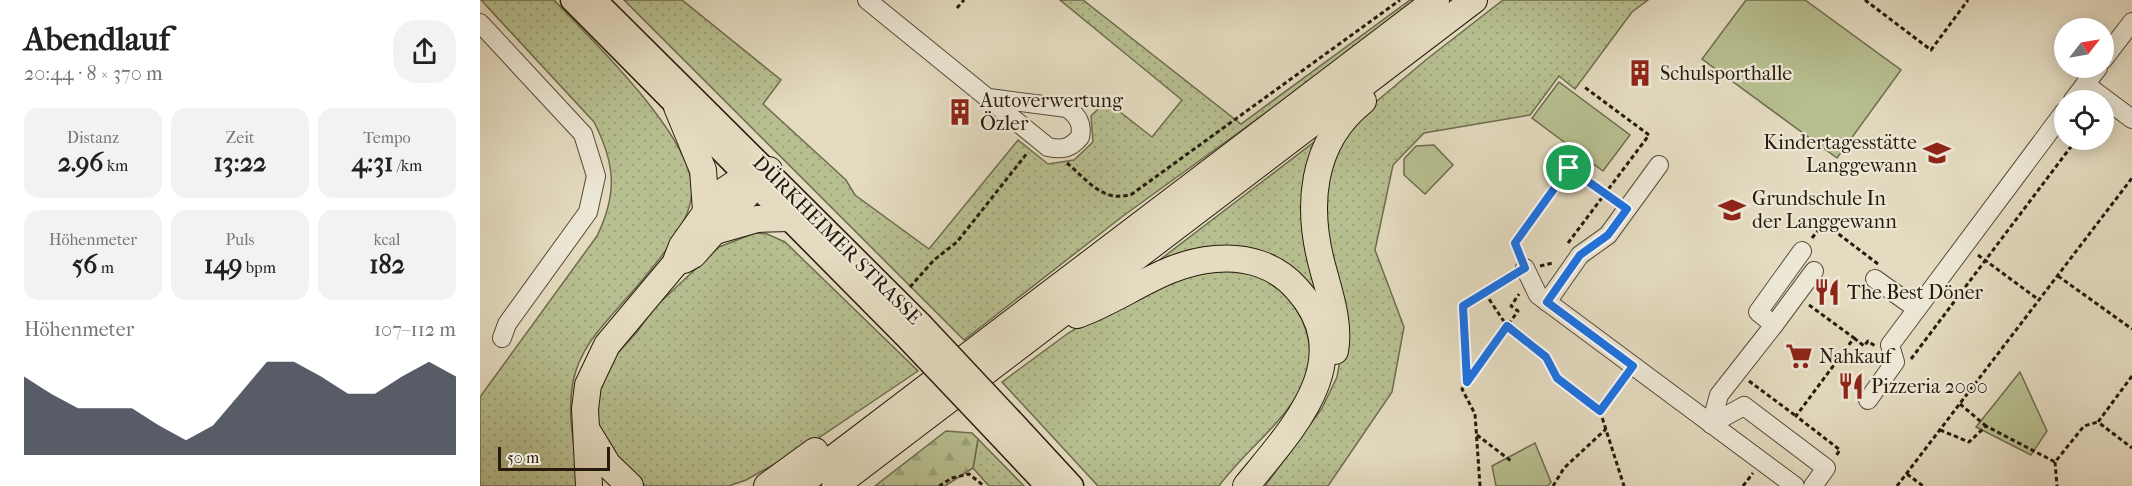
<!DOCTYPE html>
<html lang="de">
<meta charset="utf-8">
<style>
:root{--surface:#fff;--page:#f2f2f2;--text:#202124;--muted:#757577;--accent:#111827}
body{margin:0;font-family:"IM FELL French Canon",serif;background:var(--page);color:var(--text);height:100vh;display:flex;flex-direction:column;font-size:22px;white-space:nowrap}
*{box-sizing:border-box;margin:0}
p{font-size:20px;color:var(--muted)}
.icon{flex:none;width:33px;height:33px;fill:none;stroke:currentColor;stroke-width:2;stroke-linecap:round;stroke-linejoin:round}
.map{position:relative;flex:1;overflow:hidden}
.panel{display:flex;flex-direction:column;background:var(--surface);width:480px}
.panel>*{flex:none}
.needle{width:39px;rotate:59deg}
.buttons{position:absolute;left:1574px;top:18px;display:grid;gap:12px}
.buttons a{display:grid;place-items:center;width:60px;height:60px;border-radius:50%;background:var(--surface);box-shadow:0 3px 15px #0003;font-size:30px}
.scale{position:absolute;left:18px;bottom:15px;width:112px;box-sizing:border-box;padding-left:6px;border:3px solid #261a0c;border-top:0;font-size:16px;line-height:21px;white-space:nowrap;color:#261a0c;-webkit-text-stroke:4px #ede8d6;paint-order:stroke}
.pin{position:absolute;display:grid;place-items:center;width:51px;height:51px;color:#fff;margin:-26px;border:3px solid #fff;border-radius:50%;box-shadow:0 2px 6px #0007}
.round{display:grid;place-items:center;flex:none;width:63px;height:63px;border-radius:24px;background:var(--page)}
.overview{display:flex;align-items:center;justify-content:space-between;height:102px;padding:0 24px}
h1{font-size:33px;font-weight:700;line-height:45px}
.metrics{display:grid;grid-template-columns:repeat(3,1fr);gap:9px;height:102px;padding:6px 24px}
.metrics div{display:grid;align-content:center;border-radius:15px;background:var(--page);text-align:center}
.metrics b{font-size:26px;font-weight:700}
.metrics small{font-size:16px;font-weight:400}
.metrics p{font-size:16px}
.chart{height:168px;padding:12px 24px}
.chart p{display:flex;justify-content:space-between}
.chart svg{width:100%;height:108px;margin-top:6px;fill:var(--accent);opacity:.7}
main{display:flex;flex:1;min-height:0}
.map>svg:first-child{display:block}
</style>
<main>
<section class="panel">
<div class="overview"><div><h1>Abendlauf</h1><p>20:44 · 8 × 370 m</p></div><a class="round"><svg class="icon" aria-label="share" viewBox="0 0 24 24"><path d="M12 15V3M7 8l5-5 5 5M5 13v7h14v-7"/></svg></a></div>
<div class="metrics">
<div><p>Distanz</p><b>2.96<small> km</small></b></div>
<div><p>Zeit</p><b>13:22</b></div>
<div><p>Tempo</p><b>4:31<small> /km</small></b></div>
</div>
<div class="metrics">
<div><p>Höhenmeter</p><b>56<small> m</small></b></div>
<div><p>Puls</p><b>149<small> bpm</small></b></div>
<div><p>kcal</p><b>182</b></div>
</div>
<div class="chart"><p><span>Höhenmeter</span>107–112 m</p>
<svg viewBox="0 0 160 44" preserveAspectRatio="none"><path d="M0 44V12L10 19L20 25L30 25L40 25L50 32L60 38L70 32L80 19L90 6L100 6L110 12L120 19L130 19L140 12L150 6L160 12V44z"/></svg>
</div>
</section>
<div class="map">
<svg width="1652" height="486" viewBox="0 0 1652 486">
<defs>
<pattern id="grass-dots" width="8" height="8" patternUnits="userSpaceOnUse" patternTransform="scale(1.5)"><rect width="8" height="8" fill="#b7bf90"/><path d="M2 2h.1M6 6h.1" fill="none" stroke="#9da47b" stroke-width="1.8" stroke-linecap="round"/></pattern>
<pattern id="forest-firs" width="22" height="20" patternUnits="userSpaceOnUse" patternTransform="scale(1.5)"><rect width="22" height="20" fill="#b7bf90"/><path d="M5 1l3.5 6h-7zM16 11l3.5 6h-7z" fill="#9da47b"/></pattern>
</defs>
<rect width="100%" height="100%" fill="#e4dbc0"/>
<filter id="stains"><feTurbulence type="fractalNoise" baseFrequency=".00333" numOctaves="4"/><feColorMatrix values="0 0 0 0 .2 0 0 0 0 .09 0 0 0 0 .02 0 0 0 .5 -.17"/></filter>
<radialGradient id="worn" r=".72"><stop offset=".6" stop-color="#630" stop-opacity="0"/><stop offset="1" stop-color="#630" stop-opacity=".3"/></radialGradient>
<!-- grass -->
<g fill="url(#grass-dots)" stroke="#6e6c4e" stroke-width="1.5">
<path d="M1,0H74C110,38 211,135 212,188C213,224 174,266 152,292C128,320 100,345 93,382C86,418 96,451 100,486H0V397L117,236C138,193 135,163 114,122Z"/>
<path d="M144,0H202L301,80L283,104L366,180L375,195L449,249L538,140L568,164L594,160L613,142L611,116L626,101L672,137L702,100L580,0H603L761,124L930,0H942L643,216L484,340Z"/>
<path d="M1023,0H1168L1152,12L1095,89L1079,76L1050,115L944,133L913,165L895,250L924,327L912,392L848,486H785L842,408L857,377L862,349L840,195L860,132L947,59Z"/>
<path d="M842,136L839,161L854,311L799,272L673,265Z"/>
<path d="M275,233L287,234L305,242L438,371L325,447L266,480L249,486H167L149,477L121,434L116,415L115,394L126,366L157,332L174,308L239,247Z"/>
<path d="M731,269C767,271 797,276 817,310C862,387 778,432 739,486H618L522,382L587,334L640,301L693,276Z"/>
<path d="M498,439L544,486H509L493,468Z"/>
</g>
<!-- forest -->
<path fill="url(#forest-firs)" stroke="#6e6c4e" stroke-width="1.5" d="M466,431L492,433L498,439L493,468L465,486H395Z"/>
<!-- park -->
<g fill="#b7bf90" stroke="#6e6c4e" stroke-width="1.5">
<path d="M1266,0H1325L1421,70L1357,158L1222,59Z"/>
<path d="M1079,82L1150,135L1123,171L1052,118Z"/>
<path d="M954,145L973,165L945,194L924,175V159L936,146Z"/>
<path d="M1540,372L1567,431L1551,455L1496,427Z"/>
<path d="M1055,443L1071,482L1068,486H1016L1012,466Z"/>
</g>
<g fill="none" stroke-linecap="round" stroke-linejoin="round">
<defs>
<g id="minor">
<path d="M387,0L568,147C582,150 590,149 600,137C603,124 598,116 587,108L509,98"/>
<path d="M0,23L103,134L116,176L108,212L27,324L22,338"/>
<path d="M1623,60L1652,22"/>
<path d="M1605,84L1652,119"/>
<path d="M1593,100L1618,68"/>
<path d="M1045,268L1058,295L1315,486"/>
<path d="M1395,279L1437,309"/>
<path d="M1067,302L1100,255L1128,235L1179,165"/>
<path d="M1294,325L1334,271"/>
<path d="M1388,400L1415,362L1410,345L1584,112"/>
<path d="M1231,424L1239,395L1294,325L1278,312L1322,251"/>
<path d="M1231,424L1264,406L1346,468L1333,486"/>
</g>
<g id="major">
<path d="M92,0L424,335"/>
<path d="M115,0L440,323"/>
<path d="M532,421L592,486"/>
<path d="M517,433L567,486"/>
</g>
<g id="highway">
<path d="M197,107L223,170L226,210"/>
<path d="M235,231L277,219L309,218"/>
<path d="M204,260L213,255L288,171"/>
<path d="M597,315C645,298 683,263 735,259C766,256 796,265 817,289C881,360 811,430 766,486"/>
<path d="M855,351C860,324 850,295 843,269C826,208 830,143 883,101"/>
<path d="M108,432L128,465L150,486"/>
<path d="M109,486L105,409L108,385L127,345L195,264L202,246L238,195L266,176L289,170"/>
<path d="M287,486L335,451"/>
<path d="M317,486L956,0"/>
<path d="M355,486L994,0"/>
</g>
</defs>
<!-- minor casing -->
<use href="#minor" stroke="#564a39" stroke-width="20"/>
<!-- major casing -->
<use href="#major" stroke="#261a0c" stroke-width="25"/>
<!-- highway casing -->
<use href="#highway" stroke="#261a0c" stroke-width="28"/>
<!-- path -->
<g stroke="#261a0c" stroke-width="3" stroke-dasharray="4.5 3" stroke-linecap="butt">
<path d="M1385,0L1451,50L1488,0"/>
<path d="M477,8L484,0"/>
<path d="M587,163C607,180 624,204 652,194L920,0"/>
<path d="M1332,238L1344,223L1398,264"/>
<path d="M1088,243L1169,135L1103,86"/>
<path d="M1040,255L1035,243L1089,168L1135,200"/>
<path d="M1498,255L1559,300"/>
<path d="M1060,266L1073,263"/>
<path d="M1578,276L1652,329"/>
<path d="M430,287L454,260L477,242L548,152"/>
<path d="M1005,293L1027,326L1066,357L1077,378L1120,411L1143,379"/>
<path d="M1329,305L1374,338L1316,416L1360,450L1355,457"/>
<path d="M1374,338L1384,346L1388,341L1395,346"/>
<path d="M1431,359L1596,140"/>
<path d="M1652,376L1618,422L1652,448"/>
<path d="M1269,381L1316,416"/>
<path d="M987,382L983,306L1032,276"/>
<path d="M1480,404L1506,426"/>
<path d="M1120,411L1144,486"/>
<path d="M1460,430L1489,442L1506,426L1575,462L1604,426L1618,422"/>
<path d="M997,435L1031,461"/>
<path d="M1575,462L1577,486"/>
<path d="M1427,474L1443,486"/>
<path d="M459,486L472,478L489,474L504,486"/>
<path d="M1000,486L995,414L982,389L1038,311L1031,306L1039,294"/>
<path d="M1073,486L1084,468L1126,429"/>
<path d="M1263,486L1273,473"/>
<path d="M1417,486L1652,178"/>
</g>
<!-- minor -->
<use href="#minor" stroke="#ede8d6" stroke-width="18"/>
<!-- major -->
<use href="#major" stroke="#e4dbc0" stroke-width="22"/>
<!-- highway -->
<use href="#highway" stroke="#e4dbc0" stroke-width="26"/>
<defs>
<g id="major-bridge">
<path d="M440,323L532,421"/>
<path d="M424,335L517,433"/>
</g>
</defs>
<!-- major-bridge casing -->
<use href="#major-bridge" stroke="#261a0c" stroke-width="25" stroke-linecap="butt"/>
<!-- major-bridge -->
<use href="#major-bridge" stroke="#e4dbc0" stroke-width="22"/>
</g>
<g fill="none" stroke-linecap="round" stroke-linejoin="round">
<defs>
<path id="route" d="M1089,168L1147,209L1128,235L1100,255L1067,302L1153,366L1120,411L1077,378L1066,357L1027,326L987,382L983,306L1045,268L1035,243Z"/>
</defs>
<!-- route casing -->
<use href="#route" stroke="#fff" stroke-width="12"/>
<!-- route -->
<use href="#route" stroke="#1a73e8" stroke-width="8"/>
</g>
<!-- icons -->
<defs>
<symbol id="building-bare" viewBox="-9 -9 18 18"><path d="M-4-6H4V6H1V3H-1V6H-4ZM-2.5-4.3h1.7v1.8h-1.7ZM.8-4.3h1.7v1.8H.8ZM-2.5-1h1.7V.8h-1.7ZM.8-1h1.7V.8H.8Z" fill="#8f2418" stroke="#ede8d6" stroke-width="2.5" paint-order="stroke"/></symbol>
<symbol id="school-bare" viewBox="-9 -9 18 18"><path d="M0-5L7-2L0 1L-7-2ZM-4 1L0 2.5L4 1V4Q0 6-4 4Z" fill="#8f2418" stroke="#ede8d6" stroke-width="2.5" paint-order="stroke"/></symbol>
<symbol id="restaurant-bare" viewBox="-9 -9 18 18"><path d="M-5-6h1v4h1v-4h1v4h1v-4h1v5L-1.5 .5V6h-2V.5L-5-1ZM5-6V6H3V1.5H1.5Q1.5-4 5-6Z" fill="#8f2418" stroke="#ede8d6" stroke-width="2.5" paint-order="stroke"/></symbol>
<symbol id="supermarket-bare" viewBox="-9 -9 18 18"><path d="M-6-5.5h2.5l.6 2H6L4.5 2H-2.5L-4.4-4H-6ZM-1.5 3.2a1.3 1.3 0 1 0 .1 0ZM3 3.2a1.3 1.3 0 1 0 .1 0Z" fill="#8f2418" stroke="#ede8d6" stroke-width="2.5" paint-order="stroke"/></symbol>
</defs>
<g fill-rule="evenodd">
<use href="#building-bare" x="1141" y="54" width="38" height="38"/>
<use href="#building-bare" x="461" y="93" width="38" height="38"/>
<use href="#school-bare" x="1438" y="134" width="38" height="38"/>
<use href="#school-bare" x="1233" y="191" width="38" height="38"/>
<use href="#restaurant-bare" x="1328" y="273" width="38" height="38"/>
<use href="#supermarket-bare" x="1300" y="337" width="38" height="38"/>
<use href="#restaurant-bare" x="1352" y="367" width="38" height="38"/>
</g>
<g text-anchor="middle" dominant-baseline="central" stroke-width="4.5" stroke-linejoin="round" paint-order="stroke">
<!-- poi labels -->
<g font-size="20" fill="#261a0c" stroke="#ede8d6" text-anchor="start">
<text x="1180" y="73">Schulsporthalle</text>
<text x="500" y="100">Autoverwertung<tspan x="500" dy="23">Özler</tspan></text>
<text x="1437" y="142" text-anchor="end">Kindertagesstätte<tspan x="1437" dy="23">Langgewann</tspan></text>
<text x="1272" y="198">Grundschule In<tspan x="1272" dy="23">der Langgewann</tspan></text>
<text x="1367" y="292">The Best Döner</text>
<text x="1339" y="356">Nahkauf</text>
<text x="1391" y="386">Pizzeria 2000</text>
</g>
<!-- street labels -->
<g font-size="20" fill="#261a0c" stroke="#ede8d6">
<text transform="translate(357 240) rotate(45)">DÜRKHEIMER STRASSE</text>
</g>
</g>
<rect width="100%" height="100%" filter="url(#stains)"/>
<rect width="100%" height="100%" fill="url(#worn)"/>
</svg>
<div class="buttons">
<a><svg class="needle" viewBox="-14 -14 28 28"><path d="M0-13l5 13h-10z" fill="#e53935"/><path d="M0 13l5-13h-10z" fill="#757577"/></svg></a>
<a><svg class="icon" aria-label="locate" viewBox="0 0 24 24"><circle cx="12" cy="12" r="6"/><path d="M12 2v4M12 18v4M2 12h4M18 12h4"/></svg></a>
</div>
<div class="scale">50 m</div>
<div class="pin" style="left:1089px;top:168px;background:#1e9e55"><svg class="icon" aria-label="arrive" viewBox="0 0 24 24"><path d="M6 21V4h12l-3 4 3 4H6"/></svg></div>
</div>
</main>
